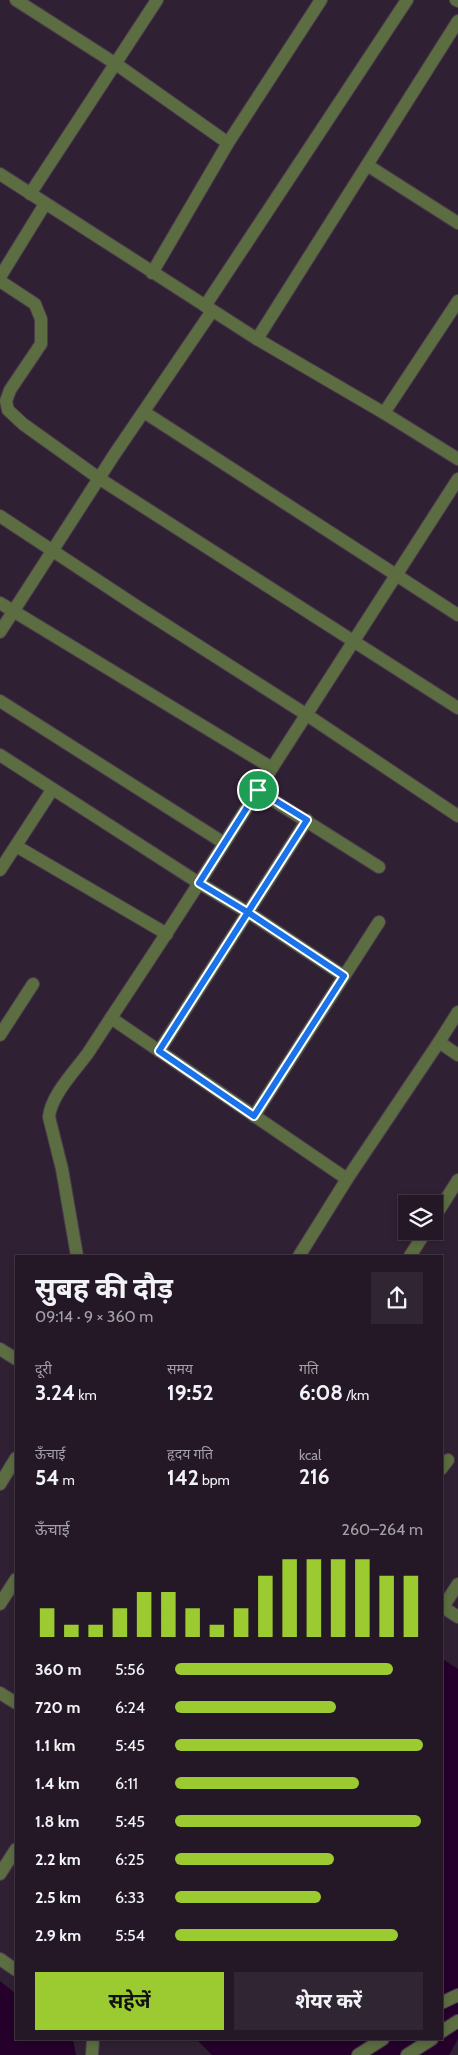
<!DOCTYPE html>
<html lang="hi">
<meta charset="utf-8">
<style>
:root{--surface:#241826;--page:#302532;--text:#f1f3f6;--muted:#a3a0a7;--line:#413743;--accent:#9cca31}
body{margin:0;font-family:Cabin,"Noto Sans Devanagari",sans-serif;background:var(--page);color:var(--text);height:100vh;display:flex;flex-direction:column;font-size:19px;white-space:nowrap}
*{box-sizing:border-box;margin:0}
p{font-size:16px;color:var(--muted)}
.icon{flex:none;width:28px;height:28px;fill:none;stroke:currentColor;stroke-width:2;stroke-linecap:round;stroke-linejoin:round}
.map{position:relative;flex:1;overflow:hidden}
.sheet{position:absolute;left:15px;top:1255px;width:428px;height:785px;display:flex;flex-direction:column;background:var(--surface);border-radius:0px;box-shadow:0 2px 8px #0003,0 0 0 1px var(--line)}
.sheet>*{flex:none}
.fabs{position:absolute;left:398px;top:1195px;display:grid;gap:10px}
.fabs a{display:grid;place-items:center;width:45px;height:45px;border-radius:0px;background:var(--surface);box-shadow:0 2px 8px #0003,0 0 0 1px var(--line);font-size:25px}
.pin{position:absolute;display:grid;place-items:center;width:42px;height:42px;color:#fff;margin:-21px;border:2px solid #fff;border-radius:50%;box-shadow:0 1px 5px #0007}
.round{display:grid;place-items:center;flex:none;width:52px;height:52px;border-radius:0px;background:var(--page)}
.overview{display:flex;align-items:center;justify-content:space-between;height:85px;padding:0 20px}
h1{font-size:28px;font-weight:700;line-height:38px}
.metrics{display:grid;grid-template-columns:repeat(3,1fr);gap:8px;height:85px;padding:5px 20px}
.metrics div{display:grid;align-content:center}
.metrics b{font-size:21px;font-weight:700}
.metrics small{font-size:14px;font-weight:400}
.metrics p{font-size:14px}
.chart{height:140px;padding:10px 20px}
.chart p{display:flex;justify-content:space-between}
.chart svg{width:100%;height:90px;margin-top:5px;stroke:var(--accent);stroke-width:6}
.primary-button{display:flex;gap:10px;margin-top:auto;padding:10px 20px}
.primary-button a{flex:1;height:58px;border-radius:0px;background:var(--accent);color:#111;font-size:20px;font-weight:700;line-height:58px;text-align:center}
.primary-button a+a{background:var(--page);color:var(--text)}
ul{padding:0 20px;list-style:none;font-size:16px}
li{display:grid;grid-template-columns:80px 60px 1fr;align-items:center;height:38px}
li i{height:12px;border-radius:6px;background:var(--accent)}
.map>svg:first-child{display:block}
</style>
<div class="map">
<svg width="458" height="2055" viewBox="0 0 458 2055">
<rect width="100%" height="100%" fill="#302033"/>
<!-- water -->
<g fill="#25002b">
<path d="M441,1658L458,1669V2039L449,2055H212L196,2039H441Z"/>
<path d="M0,1981L16,1994V2039H73L76,2055H0Z"/>
</g>
<g fill="none" stroke-linecap="round" stroke-linejoin="round">
<defs>
<g id="minor">
<path d="M16,0L116,64L228,143"/>
<path d="M456,0L458,1"/>
<path d="M367,165L458,223"/>
<path d="M0,174L257,339L384,413L458,459"/>
<path d="M30,194L157,0"/>
<path d="M152,273L228,143L321,0"/>
<path d="M0,277L45,204"/>
<path d="M0,281L35,304L41,319V344L10,390L6,401L8,410L23,424L100,479L458,708"/>
<path d="M205,306L407,0"/>
<path d="M257,339L458,21"/>
<path d="M144,412L458,615"/>
<path d="M384,413L458,301"/>
<path d="M0,516L141,609L307,715L458,816"/>
<path d="M0,603L272,768L199,883L249,913L344,976"/>
<path d="M0,632L114,455L212,311"/>
<path d="M0,701L224,843"/>
<path d="M0,755L199,883C163,940 125,996 88,1053C75,1071 51,1095 49,1117L62,1169L77,1256"/>
<path d="M272,768L458,479"/>
<path d="M257,790L379,867"/>
<path d="M16,846L167,934"/>
<path d="M0,870L52,790"/>
<path d="M111,1018L347,1179"/>
<path d="M0,1035L33,984"/>
<path d="M439,1042L458,1012"/>
<path d="M159,1051L307,820"/>
<path d="M254,1116L379,922"/>
<path d="M434,1218L458,1180"/>
<path d="M299,1256L347,1179L439,1042L458,1055"/>
<path d="M410,1256L426,1231"/>
<path d="M0,1349L16,1359"/>
<path d="M441,1469L448,1460"/>
<path d="M0,1484L16,1458"/>
<path d="M0,1604L16,1579"/>
<path d="M441,1606L458,1617"/>
<path d="M443,1607L458,1584"/>
<path d="M0,1693L16,1703"/>
<path d="M0,1874L16,1849"/>
<path d="M0,1959L16,1970"/>
<path d="M441,2003L458,1995"/>
<path d="M441,2032L458,2021"/>
<path d="M92,2055L93,2039"/>
<path d="M358,2055L383,2039"/>
<path d="M407,2055L432,2039"/>
</g>
</defs>
<!-- minor casing -->
<use href="#minor" stroke="#4b3c4e" stroke-width="14"/>
<!-- minor -->
<use href="#minor" stroke="#5c6d41" stroke-width="12"/>
</g>
<g fill="none" stroke-linecap="round" stroke-linejoin="round">
<defs>
<path id="route" d="M258,790L199,883L249,913L344,976L254,1116L159,1051L307,820L258,790"/>
</defs>
<!-- route casing -->
<use href="#route" stroke="#fff" stroke-width="10"/>
<!-- route -->
<use href="#route" stroke="#1a73e8" stroke-width="6"/>
</g>
</svg>
<div class="fabs">
<a><svg class="icon" aria-label="layers" viewBox="0 0 24 24"><path d="M12 4l9 5-9 5-9-5zM3 14l9 5 9-5"/></svg></a>
</div>
<div class="pin" style="left:258px;top:790px;background:#1e9e55"><svg class="icon" aria-label="arrive" viewBox="0 0 24 24"><path d="M6 21V4h12l-3 4 3 4H6"/></svg></div>
<section class="sheet">
<div class="overview"><div><h1>सुबह की दौड़</h1><p>09:14 · 9 × 360 m</p></div><a class="round"><svg class="icon" aria-label="share" viewBox="0 0 24 24"><path d="M12 15V3M7 8l5-5 5 5M5 13v7h14v-7"/></svg></a></div>
<div class="metrics">
<div><p>दूरी</p><b>3.24<small> km</small></b></div>
<div><p>समय</p><b>19:52</b></div>
<div><p>गति</p><b>6:08<small> /km</small></b></div>
</div>
<div class="metrics">
<div><p>ऊँचाई</p><b>54<small> m</small></b></div>
<div><p>हृदय गति</p><b>142<small> bpm</small></b></div>
<div><p>kcal</p><b>216</b></div>
</div>
<div class="chart"><p><span>ऊँचाई</span>260–264 m</p>
<svg viewBox="0 0 160 44" preserveAspectRatio="none"><path d="M5 44V30M15 44V38M25 44V38M35 44V30M45 44V22M55 44V22M65 44V30M75 44V38M85 44V30M95 44V14M105 44V6M115 44V6M125 44V6M135 44V6M145 44V14M155 44V14"/></svg>
</div>
<ul>
<li><b>360 m</b>5:56<i style="width:88%"></i></li>
<li><b>720 m</b>6:24<i style="width:65%"></i></li>
<li><b>1.1 km</b>5:45<i style="width:100%"></i></li>
<li><b>1.4 km</b>6:11<i style="width:74%"></i></li>
<li><b>1.8 km</b>5:45<i style="width:99%"></i></li>
<li><b>2.2 km</b>6:25<i style="width:64%"></i></li>
<li><b>2.5 km</b>6:33<i style="width:59%"></i></li>
<li><b>2.9 km</b>5:54<i style="width:90%"></i></li>
</ul>
<div class="primary-button"><a>सहेजें</a><a>शेयर करें</a></div>
</section>
</div>
